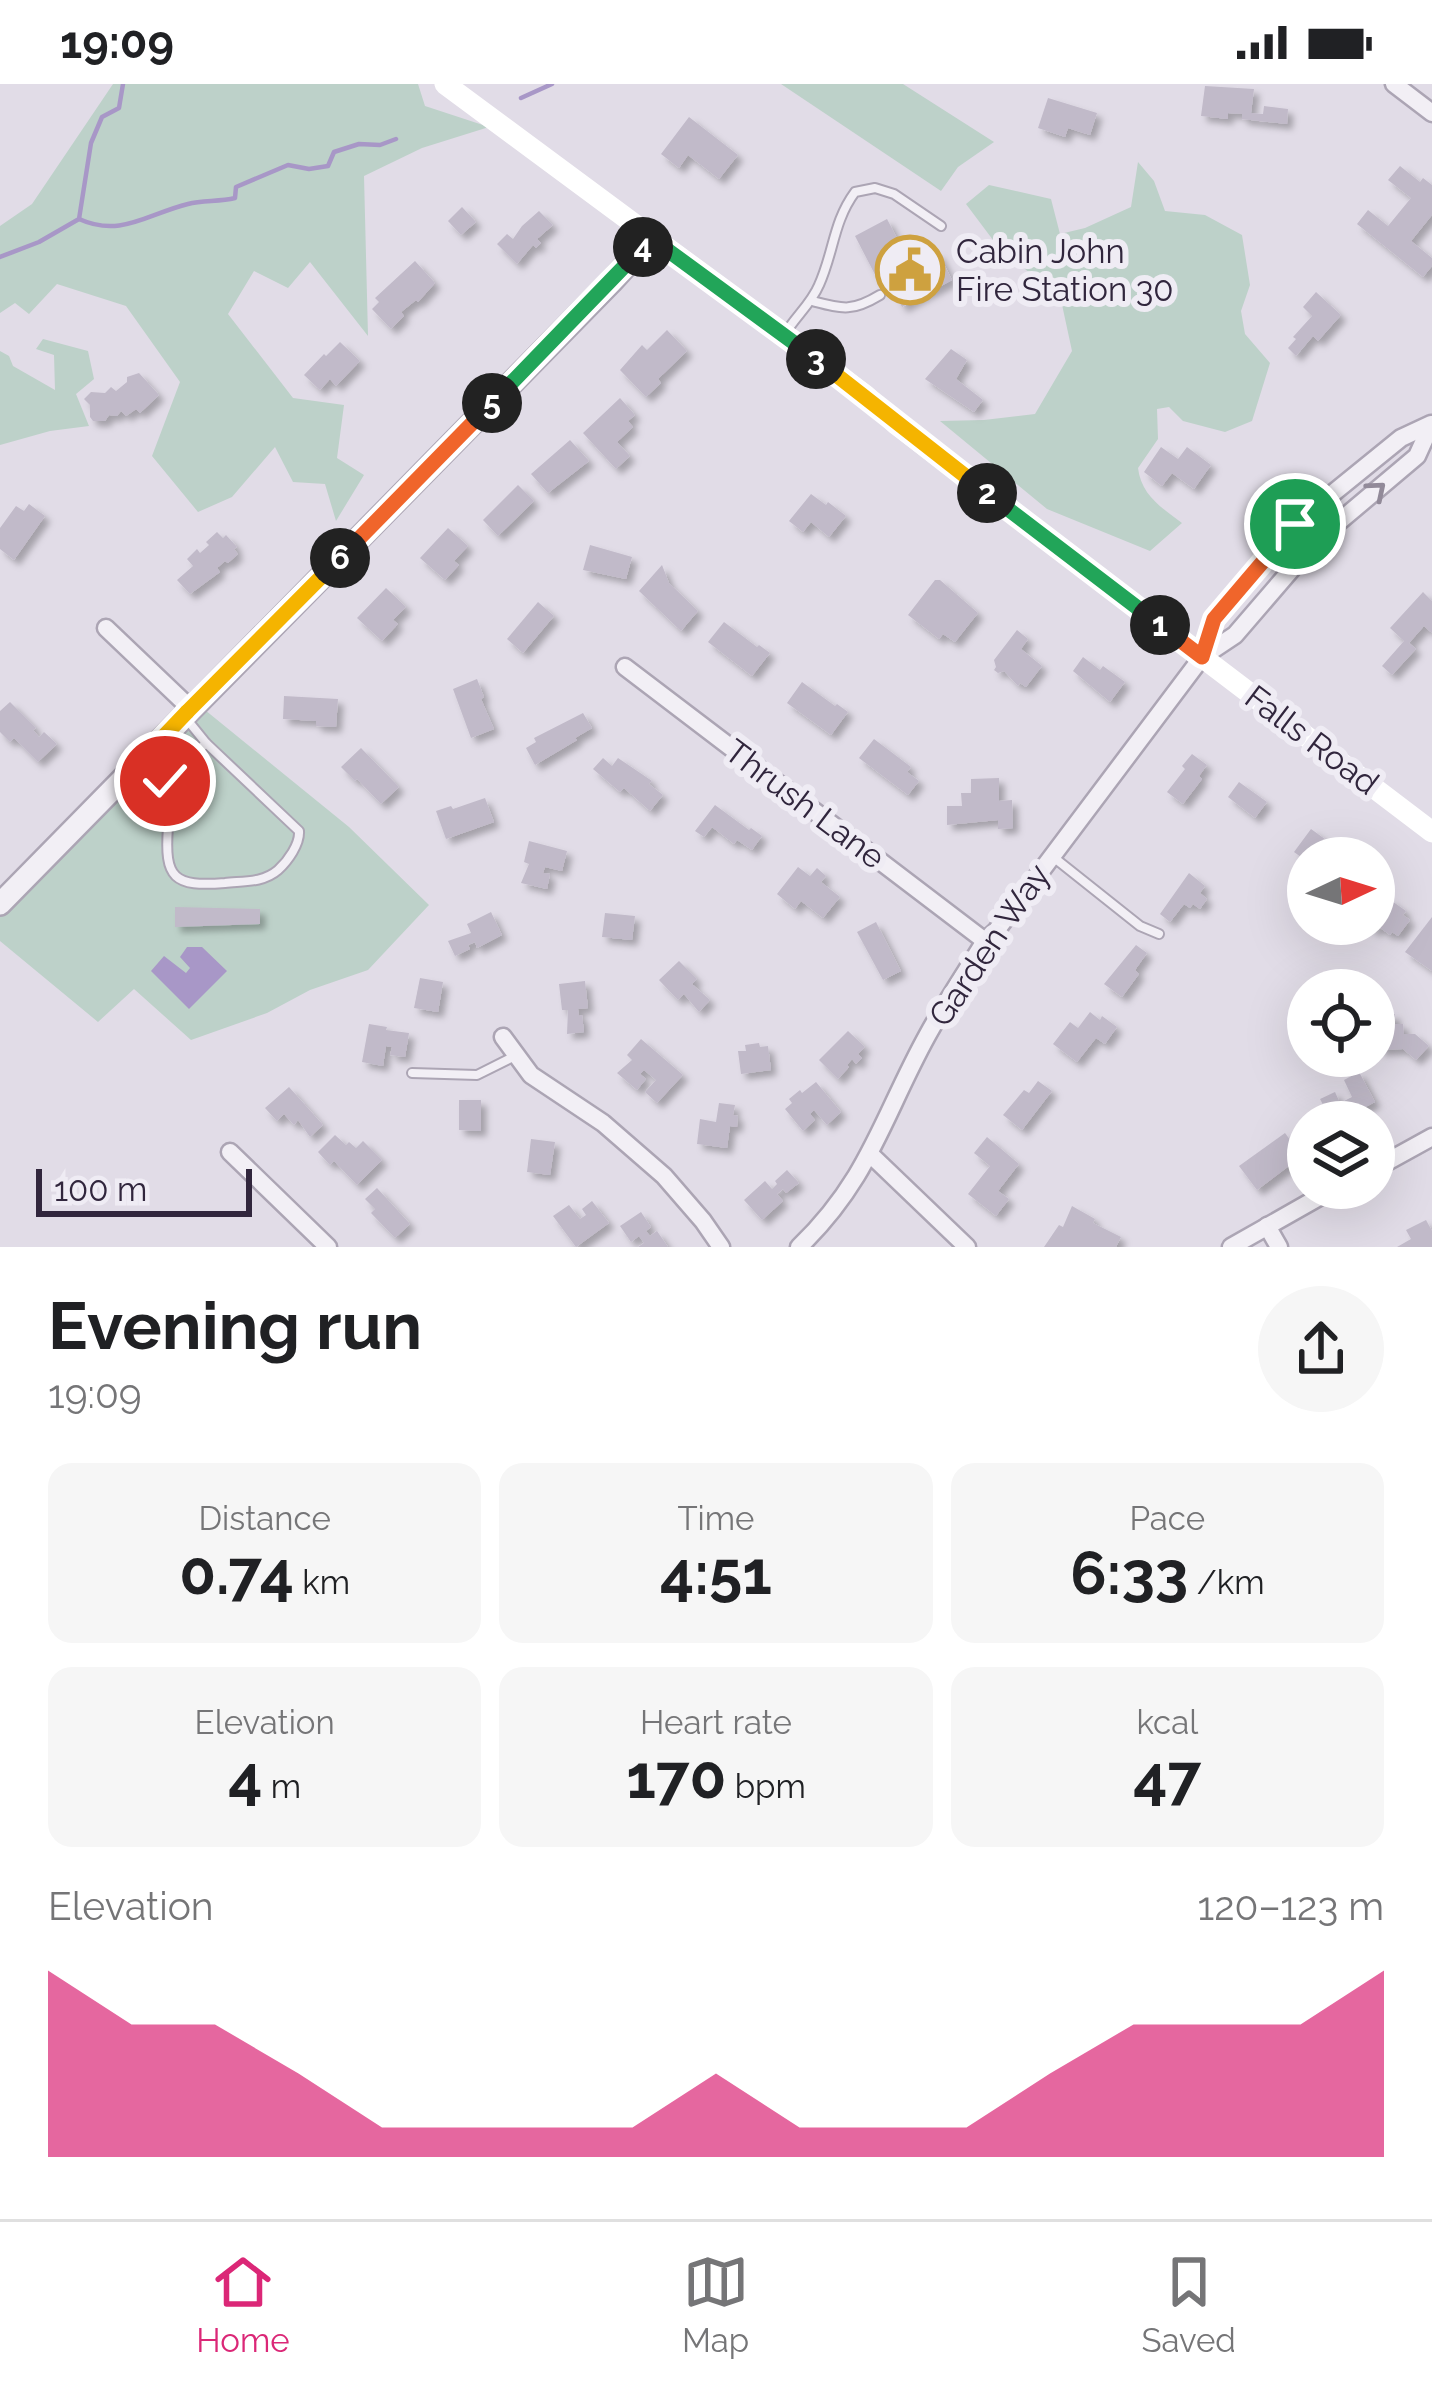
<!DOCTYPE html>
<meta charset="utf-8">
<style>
:root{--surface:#fff;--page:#f6f6f6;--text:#202124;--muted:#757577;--line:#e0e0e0;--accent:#db2777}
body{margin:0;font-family:Raleway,sans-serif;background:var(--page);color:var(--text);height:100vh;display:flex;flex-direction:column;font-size:45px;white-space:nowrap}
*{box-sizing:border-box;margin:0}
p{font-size:39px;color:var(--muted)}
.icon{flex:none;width:66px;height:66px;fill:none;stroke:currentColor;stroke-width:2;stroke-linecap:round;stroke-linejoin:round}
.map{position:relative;height:1163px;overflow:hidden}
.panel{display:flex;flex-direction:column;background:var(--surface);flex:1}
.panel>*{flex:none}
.needle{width:78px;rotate:86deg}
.controls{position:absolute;left:1287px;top:753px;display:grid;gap:24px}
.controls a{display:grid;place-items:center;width:108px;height:108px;border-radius:50%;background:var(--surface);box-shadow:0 12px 48px #0002;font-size:60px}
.scale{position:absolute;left:36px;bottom:30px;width:216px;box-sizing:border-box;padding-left:12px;border:6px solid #31263d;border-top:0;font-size:33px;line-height:42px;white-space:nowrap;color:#31263d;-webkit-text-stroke:9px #efecf4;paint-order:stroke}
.pin{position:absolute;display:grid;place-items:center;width:102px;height:102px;color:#fff;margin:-51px;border:6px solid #fff;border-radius:50%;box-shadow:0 3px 12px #0007}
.km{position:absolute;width:60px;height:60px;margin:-30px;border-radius:50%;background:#222;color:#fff;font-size:33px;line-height:60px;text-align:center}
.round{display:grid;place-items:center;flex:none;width:126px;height:126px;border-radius:63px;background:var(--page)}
.head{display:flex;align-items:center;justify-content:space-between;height:204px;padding:0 48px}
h1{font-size:66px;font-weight:700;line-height:90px}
.figures{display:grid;grid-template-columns:repeat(3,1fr);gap:18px;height:204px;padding:12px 48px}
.figures div{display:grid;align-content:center;border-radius:24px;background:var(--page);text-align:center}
.figures b{font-size:60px;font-weight:700}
.figures small{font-size:33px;font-weight:400}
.figures p{font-size:33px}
.chart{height:336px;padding:24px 48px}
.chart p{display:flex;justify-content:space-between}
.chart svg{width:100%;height:216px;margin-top:12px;fill:var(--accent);opacity:.7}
.status{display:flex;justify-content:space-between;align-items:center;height:84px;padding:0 60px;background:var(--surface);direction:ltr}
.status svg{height:33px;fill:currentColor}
.tab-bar{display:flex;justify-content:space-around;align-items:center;height:168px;border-top:3px solid var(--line);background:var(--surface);font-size:33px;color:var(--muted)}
.tab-bar a{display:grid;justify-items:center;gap:6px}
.tab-bar .on{color:var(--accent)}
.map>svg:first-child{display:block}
</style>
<div class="status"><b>19:09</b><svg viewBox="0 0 49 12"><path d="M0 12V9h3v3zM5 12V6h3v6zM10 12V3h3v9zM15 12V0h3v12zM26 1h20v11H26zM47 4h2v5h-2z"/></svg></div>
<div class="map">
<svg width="1432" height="1163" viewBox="0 0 1432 1163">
<defs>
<filter id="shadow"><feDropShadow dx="5.5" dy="5.5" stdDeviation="3" flood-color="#0004"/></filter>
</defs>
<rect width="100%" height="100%" fill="#e1dce7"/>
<!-- green -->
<g fill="#bdd1c9">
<path d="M113,0H418L425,22L489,43L422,64L364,92L368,252L310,178L288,204L254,187L228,230L293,314L344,321L337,374L364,391L336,437L325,400L293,398L275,363L232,413L198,428L152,372L180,298L126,222L57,200L29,230L15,219L0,229V142L32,120Z"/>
<path d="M781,0H903L994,58L958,83L941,107Z"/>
<path d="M1138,78L1154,97L1165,127L1205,131L1242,151L1250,201L1241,227L1245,250L1270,279L1252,337L1225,348L1183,337L1169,323L1157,325L1158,355L1138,384C1141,411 1162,424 1182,439L1150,467L1047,425L940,337L984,336L1035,330L1072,267L1061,216L996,160L966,120L989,101L1051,115L1060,150L1085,144L1131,123Z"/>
<path d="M43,255L88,267L94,295L76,310L89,342L50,347L0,361V267L9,272L13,282L55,306L54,271L36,265Z"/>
<path d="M205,626L349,743L429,821L368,886L310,906L267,929L191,956L134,905L98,938L0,857V831Z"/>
</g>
<!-- water -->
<path fill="#a897c7" d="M187,863H202L227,887L189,925L151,887L164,872L186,889L190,884L180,873Z"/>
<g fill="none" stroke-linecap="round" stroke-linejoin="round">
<!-- stream -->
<g stroke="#a897c7" stroke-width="4.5">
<path d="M521,14L552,0"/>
<path d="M79,135C121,154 147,130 188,120C203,116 219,118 235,114L236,103L288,81L309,85L328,82L334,68L359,60L380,61L396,55"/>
<path d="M0,173L39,158L79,135L91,59L102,33L119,24L123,0"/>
</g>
</g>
<!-- building -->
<g fill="#c1bac9" filter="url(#shadow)">
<path d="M1205,2L1254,5L1251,29L1263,30L1264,22L1288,25L1287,40L1242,35V30L1228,29V35L1201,32Z"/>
<path d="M1048,14L1097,29L1090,51L1068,44L1065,53L1038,44Z"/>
<path d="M689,33L738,71L719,95L688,71L679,84L661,70Z"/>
<path d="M1400,82L1420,98L1423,94L1432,101V131L1411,157L1432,174V182L1423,193L1357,140L1368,126L1388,142L1411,114L1388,96Z"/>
<path d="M462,123L476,138L461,151L448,137Z"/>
<path d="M539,127L553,141L537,155L541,159L536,164L533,161L517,180L497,160L507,150L513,155L522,142Z"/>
<path d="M887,135L902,164L915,157L924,176L938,168L952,196L902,223L891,202L883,206L855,152Z"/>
<path d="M415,177L435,199L418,218L416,216L401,228L404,232L391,245L372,225L379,218L375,214Z"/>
<path d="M1316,208L1341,231L1318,257L1313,252L1296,272L1288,264L1296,255L1293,253L1312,232L1303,223Z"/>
<path d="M667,246L687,267L658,295L661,299L646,313L620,286L642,261L647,266Z"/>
<path d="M340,258L360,277L336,302L330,295L320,306L304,291L324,270L326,272Z"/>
<path d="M951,265L967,276L956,295L983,316L974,328L925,295Z"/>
<path d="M139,289L159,311L140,329L136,325L126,332L121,327L117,332L109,331L105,337H93L90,333V321L84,315L91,308L105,309L111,303L116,307L127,298V293Z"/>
<path d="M620,314L635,331L628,337L633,343L617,358L630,372L616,385L583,349Z"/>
<path d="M570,356L589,377L548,409L531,390Z"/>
<path d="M1161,363L1178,375L1187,363L1211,381L1194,405L1172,389L1162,402L1144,388Z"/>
<path d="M518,401L534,417L498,452L483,436Z"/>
<path d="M811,410L826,421L828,418L846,432L829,453L811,438L803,448L789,437Z"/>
<path d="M29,420L45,432L14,476L0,465V444L16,422L24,427Z"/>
<path d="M448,444L468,462L454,477L459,481L445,496L420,474Z"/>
<path d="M217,448L223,454L226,451L237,463L234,465L238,470L228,479L225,477L217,484L220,488L190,510L177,496L193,482L187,475L197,465L200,469L209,461L206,458Z"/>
<path d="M590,461L632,473L626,495L583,486Z"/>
<path d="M662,481L669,499L698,527L681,547L639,507Z"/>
<path d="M935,496H940L978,529L955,558L943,550L939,555L908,531Z"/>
<path d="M386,504L406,523L393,536L398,540L382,557L357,534Z"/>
<path d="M1423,508L1432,517V549L1424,542L1409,559L1416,565L1392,591L1382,582L1404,557L1390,544Z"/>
<path d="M538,518L554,532L523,569L507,555Z"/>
<path d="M724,538L757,563L759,561L770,569L752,592L708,558Z"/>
<path d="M1017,546L1028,555L1021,565L1042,582L1026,603L1020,599L1018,602L1004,587L998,589L994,586L996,583L994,576Z"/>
<path d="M1083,573L1100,586L1103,582L1125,598L1110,618L1073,587Z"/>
<path d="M477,595L484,613L481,615L494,645L471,654L453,605Z"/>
<path d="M802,598L835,622L837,620L848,628L831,651L787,619Z"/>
<path d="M284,612L338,615L336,643L316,642V637L283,635Z"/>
<path d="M10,618L36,644L33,646L39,653L44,648L57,660L38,678L14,654L10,658L0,648V627Z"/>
<path d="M583,629L592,644L575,654L577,656L535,681L526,664L536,658L534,654Z"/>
<path d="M874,655L911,683L907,688L919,697L908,711L859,674Z"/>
<path d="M361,664L399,703L381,720L357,695L355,697L341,683Z"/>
<path d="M1192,670L1207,681L1199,692L1202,695L1183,720L1167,708L1185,685L1182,682Z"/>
<path d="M603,674L612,682L618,674L652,697L649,700L663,711L650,727L624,704L620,708L593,685Z"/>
<path d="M999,694V717L1012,716L1013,744L998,745V736L947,741V722H962L961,709H971V695Z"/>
<path d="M1239,698L1267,718L1255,734L1228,713Z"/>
<path d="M485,714L494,738L446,755L436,727L451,722L453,725Z"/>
<path d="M715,721L749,746L751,744L762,752L752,766L737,756L734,760L712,743L704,753L695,747Z"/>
<path d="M1311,745L1351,774H1308V778L1294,768Z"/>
<path d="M529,757L567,767L562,787L545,783L543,789L550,790L547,805L521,799L529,780L524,778Z"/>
<path d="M798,783L810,792L817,784L826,792L821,798L840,813L823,834L801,817L795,825L777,810Z"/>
<path d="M1189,789L1205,802L1200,809L1207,815L1200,825L1193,820L1190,824L1184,820L1170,838L1160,830Z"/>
<path d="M1374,809L1387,818L1389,815L1406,827L1403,831L1410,836L1398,852L1392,848L1390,851L1379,843L1375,847L1365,840H1374Z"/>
<path d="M175,823L260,825V840L175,843Z"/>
<path d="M491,828L502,851L477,864L475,858L468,861L470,865L455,872L448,857L471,849L467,840Z"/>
<path d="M605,829L635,832L632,856L602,853Z"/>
<path d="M1432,833V887L1405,868Z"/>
<path d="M876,838L901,887L883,896L857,848Z"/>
<path d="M1136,861L1147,869L1135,886L1139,890L1122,913L1104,900Z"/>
<path d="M679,877L697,895L692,900L710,916L699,928L684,910L678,916L659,896Z"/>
<path d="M420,894L443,898L438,928L414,924Z"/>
<path d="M585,897L588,924L578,925L579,932L582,931L584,948L567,950L568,926H562L559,900Z"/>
<path d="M1090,928L1100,936L1102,932L1117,943L1105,960L1096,954L1077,978L1053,960L1070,938L1078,944Z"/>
<path d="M1395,930V940H1403L1404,950H1415L1429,962L1416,976L1403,965L1379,966L1377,931Z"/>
<path d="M369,940L387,943L386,946L409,949L405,973L390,971L392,963L386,962L383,982L362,978Z"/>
<path d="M848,947L865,963L858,970L862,974L856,980L852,975L847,981L849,983L838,995L819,976Z"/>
<path d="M641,955L683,991L657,1019L645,1008L656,996L644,986L640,990L646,995L637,1006L617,989L632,976L627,971Z"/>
<path d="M759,959L760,963L768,962L771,986L741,990L738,967H746L745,961Z"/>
<path d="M1359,988L1375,1018L1346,1033L1348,1038H1332L1320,1015L1335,1008L1340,1019L1352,1013L1344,996Z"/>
<path d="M1038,997L1052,1007L1022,1046L1003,1031L1024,1006L1029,1009Z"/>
<path d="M816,998L841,1028L827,1041L814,1026L810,1030L815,1036L803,1047L785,1025L792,1019L789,1015L800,1006L802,1009Z"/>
<path d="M289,1003L323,1041L310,1053L298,1036L294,1041L284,1030L277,1037L265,1024Z"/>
<path d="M459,1016H481V1047L459,1046Z"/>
<path d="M719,1019L735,1021L733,1031L738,1032L737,1043L730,1042L727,1064L697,1060L700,1035L716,1038Z"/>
<path d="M1285,1049L1302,1072L1257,1106L1239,1082Z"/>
<path d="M335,1051L346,1061L349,1058L356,1064L363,1057L382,1076L357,1101L334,1077L330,1081L318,1068Z"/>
<path d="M987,1053L1019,1080L998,1107L1009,1115L996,1132L968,1110L990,1082L974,1069Z"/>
<path d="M531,1055L555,1058L550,1091L527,1088Z"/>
<path d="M787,1086L799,1099L786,1109L783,1105L777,1110L783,1117L762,1136L744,1116L765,1097L772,1105L777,1100L775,1097Z"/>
<path d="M377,1104L410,1140L395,1154L371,1129L375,1125L365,1115Z"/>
<path d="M592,1117L609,1139L576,1163L553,1132L569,1121L580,1135L586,1131L582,1125Z"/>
<path d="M1072,1122L1095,1135L1093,1139L1121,1153L1116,1163H1044L1059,1141L1063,1143Z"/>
<path d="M641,1128L651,1143L646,1147L650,1152L657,1147L668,1163H638L644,1159L639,1152L631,1158L620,1142Z"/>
<path d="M1426,1136L1432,1147V1163H1397L1411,1155L1406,1146Z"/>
</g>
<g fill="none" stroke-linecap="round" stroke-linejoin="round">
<defs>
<g id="service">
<path d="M812,217C843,225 852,228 880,211"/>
<path d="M785,250C795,233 811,220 819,201C834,168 833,138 855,108L875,104L894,110L941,142"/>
<path d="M149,676C159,687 168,699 170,716C172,724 169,735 168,743C164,795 174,803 225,799C243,797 263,799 278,786C288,777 300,760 299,747L206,659L185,633"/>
<path d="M165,697L206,659"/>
<path d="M1052,772L1140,842L1159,850"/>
<path d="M412,989L477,991L515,972"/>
</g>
<g id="minor">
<path d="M1394,0L1432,29"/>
<path d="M106,544L191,625"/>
<path d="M1202,573L1214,535L1295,440L1401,354L1431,340"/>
<path d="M625,583L985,857"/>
<path d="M503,953L531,991L603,1039L664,1092L703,1137L721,1163"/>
<path d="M230,1068L328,1163"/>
<path d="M871,1071L967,1163"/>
<path d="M1374,1085L1432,1053"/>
<path d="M1267,1142L1279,1163"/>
<path d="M799,1163C869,1096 883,1032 927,952C945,919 966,888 985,857L996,847L1202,573L1235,551L1315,458L1417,372L1431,341"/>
<path d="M1231,1163L1335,1104"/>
</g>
<path id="tertiary" d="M0,820L611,198L651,154"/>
</defs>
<!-- service casing -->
<use href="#service" stroke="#aca5b4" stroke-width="12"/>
<!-- minor casing -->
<use href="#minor" stroke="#aca5b4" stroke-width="21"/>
<!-- tertiary casing -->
<use href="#tertiary" stroke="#aca5b4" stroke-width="26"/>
<!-- service -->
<use href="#service" stroke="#f2eff5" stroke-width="8"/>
<!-- minor -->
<use href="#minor" stroke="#f2eff5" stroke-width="16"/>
<!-- tertiary -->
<use href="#tertiary" stroke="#f2eff5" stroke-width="21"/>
<!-- secondary -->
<path stroke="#fff" stroke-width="21" d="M445,0L865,311L897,341L1432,748"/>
</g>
<!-- one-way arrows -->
<defs><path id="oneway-chevron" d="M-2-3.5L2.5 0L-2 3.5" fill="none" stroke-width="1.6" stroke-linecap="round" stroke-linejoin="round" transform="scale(3)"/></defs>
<use stroke="#928a99" href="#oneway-chevron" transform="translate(1377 406) rotate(-40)"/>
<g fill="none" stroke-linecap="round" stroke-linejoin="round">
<defs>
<path id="split-1" d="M1160,541L1202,573L1214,535L1295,440"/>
<path id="split-2" d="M987,409L1160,541"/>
<path id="split-3" d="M816,275L987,409"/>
<path id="split-4" d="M643,163L651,154L816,275"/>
<path id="split-5" d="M492,319L643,163"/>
<path id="split-6" d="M340,474L492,319"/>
<path id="split-7" d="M187,628L340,474"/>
<path id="split-8" d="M165,697L145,672L187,628"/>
</defs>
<!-- split-1 casing -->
<use href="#split-1" stroke="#fff" stroke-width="24"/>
<!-- split-2 casing -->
<use href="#split-2" stroke="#fff" stroke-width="24"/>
<!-- split-3 casing -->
<use href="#split-3" stroke="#fff" stroke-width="24"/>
<!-- split-4 casing -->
<use href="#split-4" stroke="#fff" stroke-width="24"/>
<!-- split-5 casing -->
<use href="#split-5" stroke="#fff" stroke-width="24"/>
<!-- split-6 casing -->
<use href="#split-6" stroke="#fff" stroke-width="24"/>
<!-- split-7 casing -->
<use href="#split-7" stroke="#fff" stroke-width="24"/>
<!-- split-8 casing -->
<use href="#split-8" stroke="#fff" stroke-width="24"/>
<!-- split-1 -->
<use href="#split-1" stroke="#f0652b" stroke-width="15"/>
<!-- split-2 -->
<use href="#split-2" stroke="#22a559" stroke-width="15"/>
<!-- split-3 -->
<use href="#split-3" stroke="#f5b400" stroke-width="15"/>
<!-- split-4 -->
<use href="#split-4" stroke="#22a559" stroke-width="15"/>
<!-- split-5 -->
<use href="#split-5" stroke="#22a559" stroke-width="15"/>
<!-- split-6 -->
<use href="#split-6" stroke="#f0652b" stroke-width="15"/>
<!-- split-7 -->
<use href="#split-7" stroke="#f5b400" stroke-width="15"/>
<!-- split-8 -->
<use href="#split-8" stroke="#f5b400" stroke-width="15"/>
</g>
<!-- icons -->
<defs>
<symbol id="civic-ring" viewBox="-11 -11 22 22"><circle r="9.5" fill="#efecf4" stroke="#cea13f" stroke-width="1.5"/><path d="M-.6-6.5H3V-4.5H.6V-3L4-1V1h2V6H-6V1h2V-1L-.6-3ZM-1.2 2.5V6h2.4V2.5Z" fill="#cea13f"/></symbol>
</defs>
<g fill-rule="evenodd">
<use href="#civic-ring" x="872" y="148" width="76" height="76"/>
</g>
<g text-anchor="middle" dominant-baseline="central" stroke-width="12" stroke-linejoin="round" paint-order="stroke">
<!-- poi labels -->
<g font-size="33" fill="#31263d" stroke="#efecf4" text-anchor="start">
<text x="956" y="167">Cabin John<tspan x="956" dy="38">Fire Station 30</tspan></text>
</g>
<!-- street labels -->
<g font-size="33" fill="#31263d" stroke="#efecf4">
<text transform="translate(1312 656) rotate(37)">Falls Road</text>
<text transform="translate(805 720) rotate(37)">Thrush Lane</text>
<text transform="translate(989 861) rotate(-56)">Garden Way</text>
</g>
</g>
</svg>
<div class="controls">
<a><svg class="needle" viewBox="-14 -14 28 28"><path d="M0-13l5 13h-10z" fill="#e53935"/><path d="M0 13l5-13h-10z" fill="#757577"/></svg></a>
<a><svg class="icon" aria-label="locate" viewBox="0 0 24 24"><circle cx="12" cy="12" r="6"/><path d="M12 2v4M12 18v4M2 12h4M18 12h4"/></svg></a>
<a><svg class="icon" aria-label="layers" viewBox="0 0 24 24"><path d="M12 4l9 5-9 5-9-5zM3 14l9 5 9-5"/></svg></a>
</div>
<div class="scale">100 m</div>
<div class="pin" style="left:1295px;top:440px;background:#1e9e55"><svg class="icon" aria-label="arrive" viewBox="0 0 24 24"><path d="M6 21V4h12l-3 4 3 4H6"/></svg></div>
<div class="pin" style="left:165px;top:697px;background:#d93025"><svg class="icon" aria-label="check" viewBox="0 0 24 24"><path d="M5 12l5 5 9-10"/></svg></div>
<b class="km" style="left:1160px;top:541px">1</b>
<b class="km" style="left:987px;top:409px">2</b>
<b class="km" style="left:816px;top:275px">3</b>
<b class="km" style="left:643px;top:163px">4</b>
<b class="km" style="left:492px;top:319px">5</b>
<b class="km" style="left:340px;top:474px">6</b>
</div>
<section class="panel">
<div class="head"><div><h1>Evening run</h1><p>19:09</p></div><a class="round"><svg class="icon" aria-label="share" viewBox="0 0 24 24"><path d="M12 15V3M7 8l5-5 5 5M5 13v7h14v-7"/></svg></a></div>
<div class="figures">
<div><p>Distance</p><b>0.74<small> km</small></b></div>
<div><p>Time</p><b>4:51</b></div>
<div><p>Pace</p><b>6:33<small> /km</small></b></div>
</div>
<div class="figures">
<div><p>Elevation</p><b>4<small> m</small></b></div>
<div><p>Heart rate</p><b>170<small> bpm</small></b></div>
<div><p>kcal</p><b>47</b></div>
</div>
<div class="chart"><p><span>Elevation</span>120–123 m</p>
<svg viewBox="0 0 160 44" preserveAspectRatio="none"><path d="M0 44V6L10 17L20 17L30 27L40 38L50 38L60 38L70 38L80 27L90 38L100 38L110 38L120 27L130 17L140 17L150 17L160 6V44z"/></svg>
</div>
</section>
<nav class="tab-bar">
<a class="on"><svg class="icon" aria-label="home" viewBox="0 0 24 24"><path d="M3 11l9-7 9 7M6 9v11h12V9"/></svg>Home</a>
<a><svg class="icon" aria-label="map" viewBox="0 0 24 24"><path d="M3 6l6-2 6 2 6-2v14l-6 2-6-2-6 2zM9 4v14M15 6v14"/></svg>Map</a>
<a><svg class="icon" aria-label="saved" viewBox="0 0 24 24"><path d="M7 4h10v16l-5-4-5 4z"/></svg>Saved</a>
</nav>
